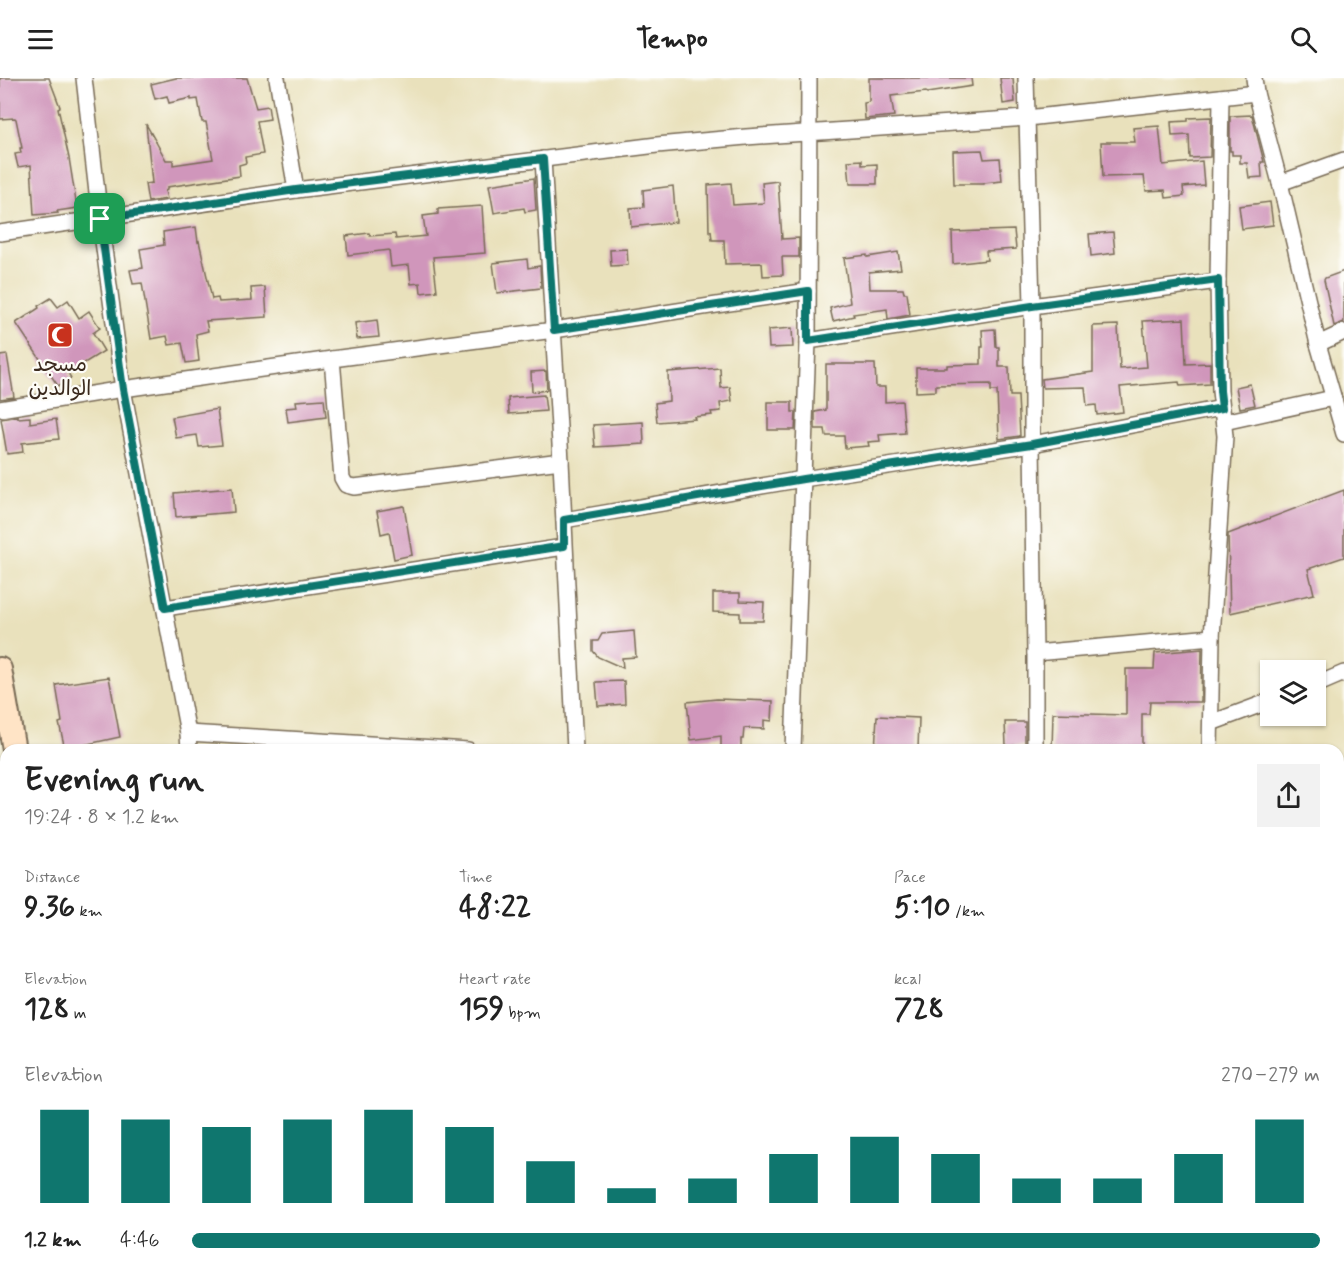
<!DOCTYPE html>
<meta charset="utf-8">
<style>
:root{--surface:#fff;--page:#f2f2f2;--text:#222;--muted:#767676;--accent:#0f766e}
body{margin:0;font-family:Mynerve,"Playpen Sans Arabic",sans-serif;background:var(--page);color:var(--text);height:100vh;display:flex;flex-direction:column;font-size:22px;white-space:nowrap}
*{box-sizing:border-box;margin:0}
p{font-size:20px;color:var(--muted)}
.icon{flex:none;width:33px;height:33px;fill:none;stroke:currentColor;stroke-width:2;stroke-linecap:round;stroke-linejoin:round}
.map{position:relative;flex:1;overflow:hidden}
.side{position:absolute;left:0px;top:666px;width:1344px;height:531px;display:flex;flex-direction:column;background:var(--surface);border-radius:18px 18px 0 0;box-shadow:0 2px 4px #0004}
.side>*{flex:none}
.tools{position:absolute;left:1260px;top:582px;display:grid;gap:12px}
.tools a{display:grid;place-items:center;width:66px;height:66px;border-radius:0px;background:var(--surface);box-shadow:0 2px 4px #0004;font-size:30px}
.pin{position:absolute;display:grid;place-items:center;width:51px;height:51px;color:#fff;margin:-26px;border-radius:12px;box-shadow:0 3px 9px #0006}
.round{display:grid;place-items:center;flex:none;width:63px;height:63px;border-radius:0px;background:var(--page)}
.overview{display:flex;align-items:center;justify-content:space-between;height:102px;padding:0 24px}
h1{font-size:33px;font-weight:800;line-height:45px}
.stats{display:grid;grid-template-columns:repeat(3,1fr);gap:9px;height:102px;padding:6px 24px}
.stats div{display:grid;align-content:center}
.stats b{font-size:30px;font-weight:800}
.stats small{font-size:16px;font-weight:400}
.stats p{font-size:16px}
.chart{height:168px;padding:12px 24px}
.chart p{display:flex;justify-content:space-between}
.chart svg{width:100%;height:108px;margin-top:6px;stroke:var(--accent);stroke-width:6}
ul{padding:0 24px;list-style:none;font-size:20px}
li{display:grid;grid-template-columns:96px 72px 1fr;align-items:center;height:45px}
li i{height:15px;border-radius:8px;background:var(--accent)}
header{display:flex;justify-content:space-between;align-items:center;height:78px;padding:0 24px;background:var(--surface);font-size:27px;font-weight:800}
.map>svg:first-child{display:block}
</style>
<header><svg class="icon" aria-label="menu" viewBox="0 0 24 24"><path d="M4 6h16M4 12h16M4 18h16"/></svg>Tempo<svg class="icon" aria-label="search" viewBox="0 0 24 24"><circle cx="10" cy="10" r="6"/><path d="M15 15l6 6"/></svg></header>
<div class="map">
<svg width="1344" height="1197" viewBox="0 0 1344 1197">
<rect width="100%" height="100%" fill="#fdfcf7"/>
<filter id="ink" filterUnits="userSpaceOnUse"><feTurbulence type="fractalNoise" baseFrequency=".0167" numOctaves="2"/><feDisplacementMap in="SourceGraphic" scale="12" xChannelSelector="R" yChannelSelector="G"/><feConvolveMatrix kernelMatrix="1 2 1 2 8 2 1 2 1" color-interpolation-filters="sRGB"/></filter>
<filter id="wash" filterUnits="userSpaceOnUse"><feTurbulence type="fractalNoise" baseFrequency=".008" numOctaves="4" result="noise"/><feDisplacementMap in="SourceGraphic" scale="24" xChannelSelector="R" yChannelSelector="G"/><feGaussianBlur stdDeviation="1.35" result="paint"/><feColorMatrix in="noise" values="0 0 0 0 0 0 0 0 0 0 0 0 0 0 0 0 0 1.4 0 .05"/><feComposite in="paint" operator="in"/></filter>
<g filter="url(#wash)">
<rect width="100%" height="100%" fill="#e9e1bc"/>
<g id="blocks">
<!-- building -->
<g fill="#d096bb">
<path d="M0,0H49L60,29L58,30L69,80L77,130L57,133L58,135L34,137L31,87L18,89L15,76L21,75L20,70H22L16,41L15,40L0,41Z"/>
<path d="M176,0H247L256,30L268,28L270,41L257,43L263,76L245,79L246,85L239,87L240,98L167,109V112L165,113L167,121L148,124L145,106L152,105L146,46L166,82H173V87L213,81L206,44H202L198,21L191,22V20L169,25L167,18L155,21L151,6Z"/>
<path d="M869,0H971L972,8L927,15L926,14L891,18L894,38L865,41L864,25L869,24Z"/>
<path d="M1000,0H1013L1015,24L1003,26Z"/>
<path d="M1252,37L1264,84H1261L1262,99L1249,100L1247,85H1240V77H1232V73H1230V38Z"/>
<path d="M1211,39L1210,79L1190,80L1189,57L1172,58L1171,44L1188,43V40Z"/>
<path d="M1159,48L1163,87L1202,83L1204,107L1183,109L1184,118L1166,120L1165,112L1146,113L1144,98L1103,99L1101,64H1135L1133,50Z"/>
<path d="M982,72L984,81L1000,80L1002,103L984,105V106H954L953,73Z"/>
<path d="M862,82V87L877,86V106H850L848,83Z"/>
<path d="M534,100L536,132L525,134L524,130L494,135L489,107Z"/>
<path d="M778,103L782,161L799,160V179H782L783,197L763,198L762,185L725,186L724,162H712L711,153L709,154L708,107L731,105L733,127L764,125L762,105Z"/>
<path d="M673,108L676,144L631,149L630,130L644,129L643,112Z"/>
<path d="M1270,124L1273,147L1242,151L1239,128Z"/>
<path d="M482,128L485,175L433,179L437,213L421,215L420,205L411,206L409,187L391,189L389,172L348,177L346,158L369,155L370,158L395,156L396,161L426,158L423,138L438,136V131Z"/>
<path d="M196,149L198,164L199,163L212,221L218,220L219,224L252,222L251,210L265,209L267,239L206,243L208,253L196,256L199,283L186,285L182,265L169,267L167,258L151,261L142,205L133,206L130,192L143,190L140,171L164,167L163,154Z"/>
<path d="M1014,152L1016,171L986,173L987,182L953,186L952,154Z"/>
<path d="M1113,154L1115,175L1091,178L1089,156Z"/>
<path d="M627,171L628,187L611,188L610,172Z"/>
<path d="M898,174L901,191L869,194L870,211H903L904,215H907L910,237L888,241L887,231L853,236L854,238L833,243L830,230L850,225L844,180L867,177V179Z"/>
<path d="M527,181L528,190L540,188L541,210L497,215L493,185Z"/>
<path d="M1344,193V244L1334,248L1324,202L1325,200Z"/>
<path d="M51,220L58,229L68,222L79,240L89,233L100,250L93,255L104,273L68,295L71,300L58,308L16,245L39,230L38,228Z"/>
<path d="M1184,241L1186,286L1210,285V306L1180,308L1179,304L1120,309L1123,334L1097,337L1096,327L1087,328L1085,309L1043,310L1042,301L1093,294V248L1118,247L1120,291L1147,289L1143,243Z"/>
<path d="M377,242L379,259L357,261L355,245Z"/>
<path d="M792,250L793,269L769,270L768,252Z"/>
<path d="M995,251L996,269H999V289H1009L1010,318H1018L1020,358L999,361L997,313H991V306L936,307V313L916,314V290H947V287L981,286V269H983L982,252Z"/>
<path d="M7,277L14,319L0,321V278Z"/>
<path d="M826,286H875L876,309H885V324L902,323L905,355L879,357L880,363L868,364L869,368L845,370L844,358H826L825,351H815V334L826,332Z"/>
<path d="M720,290L721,310L730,309L732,323L720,325L721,333L711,334L712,337L694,339L695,341L657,344L655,325L669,323L668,294Z"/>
<path d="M546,293L547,312L532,314L531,294Z"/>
<path d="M1250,306L1255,327L1240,330L1236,309Z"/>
<path d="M544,317L546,333L509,336L508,320Z"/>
<path d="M324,321L326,339L288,344L286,330L297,329L296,323Z"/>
<path d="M768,324H792V334H796L795,352H768Z"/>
<path d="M217,331L222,367L199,369L197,357L176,360L172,339Z"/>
<path d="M18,338V340L30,339V345L56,341L59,361L22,365L23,374L7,376L1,341Z"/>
<path d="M643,344L644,366L595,369L593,347Z"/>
<path d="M232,410L234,434L176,439L174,415Z"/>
<path d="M1344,412V479L1308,491L1314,516L1230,535L1228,456Z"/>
<path d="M404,428L412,477L394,481L389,454L381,456L377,433Z"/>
<path d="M713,515H740V523L764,524L763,543H740V535L713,534Z"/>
<path d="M634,553L636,579L622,580L623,590L598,579L593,573V563H598L602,556Z"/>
<path d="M1202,571L1201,624H1150L1149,636H1142V672H1052L1053,635L1126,637V591H1154L1155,575Z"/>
<path d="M109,599L120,659L65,671L59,645L62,644L56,607Z"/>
<path d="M624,603L625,626L598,628L596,604Z"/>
<path d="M717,621L773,623L772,643L764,642V651L744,650L743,661H741V672H721V658L691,662L687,624Z"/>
<path d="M877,638L919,640L918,672H875Z"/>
<path d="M1005,644H1025V667L1006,668Z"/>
</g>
</g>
</g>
<g filter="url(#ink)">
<use href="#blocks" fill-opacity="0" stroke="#786a55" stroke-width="1.5"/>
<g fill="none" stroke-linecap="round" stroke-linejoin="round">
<defs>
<g id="street">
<path d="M84,0L100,141L123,311L188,655L189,672"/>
<path d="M277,0L296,112"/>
<path d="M1026,0L1032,228V366L1035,575V672"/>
<path d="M1254,0L1256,15L1280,105L1318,266L1344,356"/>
<path d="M543,81L561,383L575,672"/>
<path d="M1280,105L1344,82"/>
<path d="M0,155L296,112L657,67L746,59L1027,40L1256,15"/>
<path d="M808,263L1032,228L1218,203"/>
<path d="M1318,266L1344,254"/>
<path d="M332,281L342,400L346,407L354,409L561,383"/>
<path d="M0,331L123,311L332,281L554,252L808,213"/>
<path d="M1224,344L1333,320"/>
<path d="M564,442L803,401L1032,366L1222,330"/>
<path d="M165,530L564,469"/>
<path d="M1035,575L1212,559"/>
<path d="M1316,607L1344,595"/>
<path d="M1211,645L1270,623"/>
<path d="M188,655L468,672"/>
<path d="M793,672L808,263L809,0"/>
<path d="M1210,672L1212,559L1225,358L1220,313L1218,203L1221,19"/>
<path d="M1338,831L1344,829"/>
<path d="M0,885L6,884"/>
<path d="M1338,1009L1344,1008"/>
<path d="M0,1015L6,1014"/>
<path d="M0,1138L6,1137"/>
<path d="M277,1191L278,1197"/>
<path d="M132,1197L173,1191"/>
<path d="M612,1197V1191"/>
<path d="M751,1197L752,1191"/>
<path d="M1039,1197V1191"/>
<path d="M1196,1197V1191"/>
</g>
<g id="secondary">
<path d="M0,591L14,672"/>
<path d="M0,751L6,789"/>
<path d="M74,1191L75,1197"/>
<path d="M105,1191L106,1197"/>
</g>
</defs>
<!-- street casing -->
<use href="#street" stroke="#786a55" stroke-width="18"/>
<!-- secondary casing -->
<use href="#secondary" stroke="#786a55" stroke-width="26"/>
<!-- street -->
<use href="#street" stroke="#fff" stroke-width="15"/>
<!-- secondary -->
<use href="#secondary" stroke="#ffe4c6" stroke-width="22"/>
</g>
</g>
<g fill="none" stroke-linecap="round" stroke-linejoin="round" filter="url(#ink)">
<defs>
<path id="route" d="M543,81L554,252L808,213V263L1032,228L1218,202L1220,313L1222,330L1032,366L803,401L564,442V468L165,530L123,311L100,141L296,112Z"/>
</defs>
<!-- route casing -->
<use href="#route" stroke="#fff" stroke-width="12"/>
<!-- route -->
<use href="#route" stroke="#0f766e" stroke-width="8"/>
</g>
<!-- icons -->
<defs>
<symbol id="mosque-square" viewBox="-11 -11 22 22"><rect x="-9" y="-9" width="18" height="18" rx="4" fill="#c8321e" stroke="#fdfcf7"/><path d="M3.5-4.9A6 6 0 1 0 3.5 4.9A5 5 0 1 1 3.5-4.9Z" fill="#fff"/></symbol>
</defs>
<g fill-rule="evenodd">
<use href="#mosque-square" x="45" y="242" width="30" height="30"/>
</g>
<g text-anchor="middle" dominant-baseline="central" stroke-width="4.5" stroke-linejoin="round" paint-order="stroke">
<!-- poi labels -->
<g font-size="21" fill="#3b2a1e" stroke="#fdfcf7">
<text x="60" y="287">مسجد<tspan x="60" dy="24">الوالدين</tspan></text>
</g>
</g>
</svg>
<div class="tools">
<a><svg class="icon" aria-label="layers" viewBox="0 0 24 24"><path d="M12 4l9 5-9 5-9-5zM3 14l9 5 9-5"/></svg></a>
</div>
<div class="pin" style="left:100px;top:141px;background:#1e9e55"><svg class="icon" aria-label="arrive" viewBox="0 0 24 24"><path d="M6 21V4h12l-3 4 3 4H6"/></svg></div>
<section class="side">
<div class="overview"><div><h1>Evening run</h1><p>19:24 · 8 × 1.2 km</p></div><a class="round"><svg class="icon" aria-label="share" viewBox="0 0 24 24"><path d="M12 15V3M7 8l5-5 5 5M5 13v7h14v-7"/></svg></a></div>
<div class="stats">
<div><p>Distance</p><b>9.36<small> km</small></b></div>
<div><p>Time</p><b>48:22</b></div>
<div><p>Pace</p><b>5:10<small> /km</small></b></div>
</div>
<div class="stats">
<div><p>Elevation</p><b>128<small> m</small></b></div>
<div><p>Heart rate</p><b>159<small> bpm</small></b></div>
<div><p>kcal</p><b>728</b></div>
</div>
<div class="chart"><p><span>Elevation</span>270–279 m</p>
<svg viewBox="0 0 160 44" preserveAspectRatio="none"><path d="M5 44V6M15 44V10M25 44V13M35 44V10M45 44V6M55 44V13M65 44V27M75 44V38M85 44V34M95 44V24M105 44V17M115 44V24M125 44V34M135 44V34M145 44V24M155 44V10"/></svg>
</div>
<ul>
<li><b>1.2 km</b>4:46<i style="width:100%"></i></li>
</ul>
</section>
</div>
